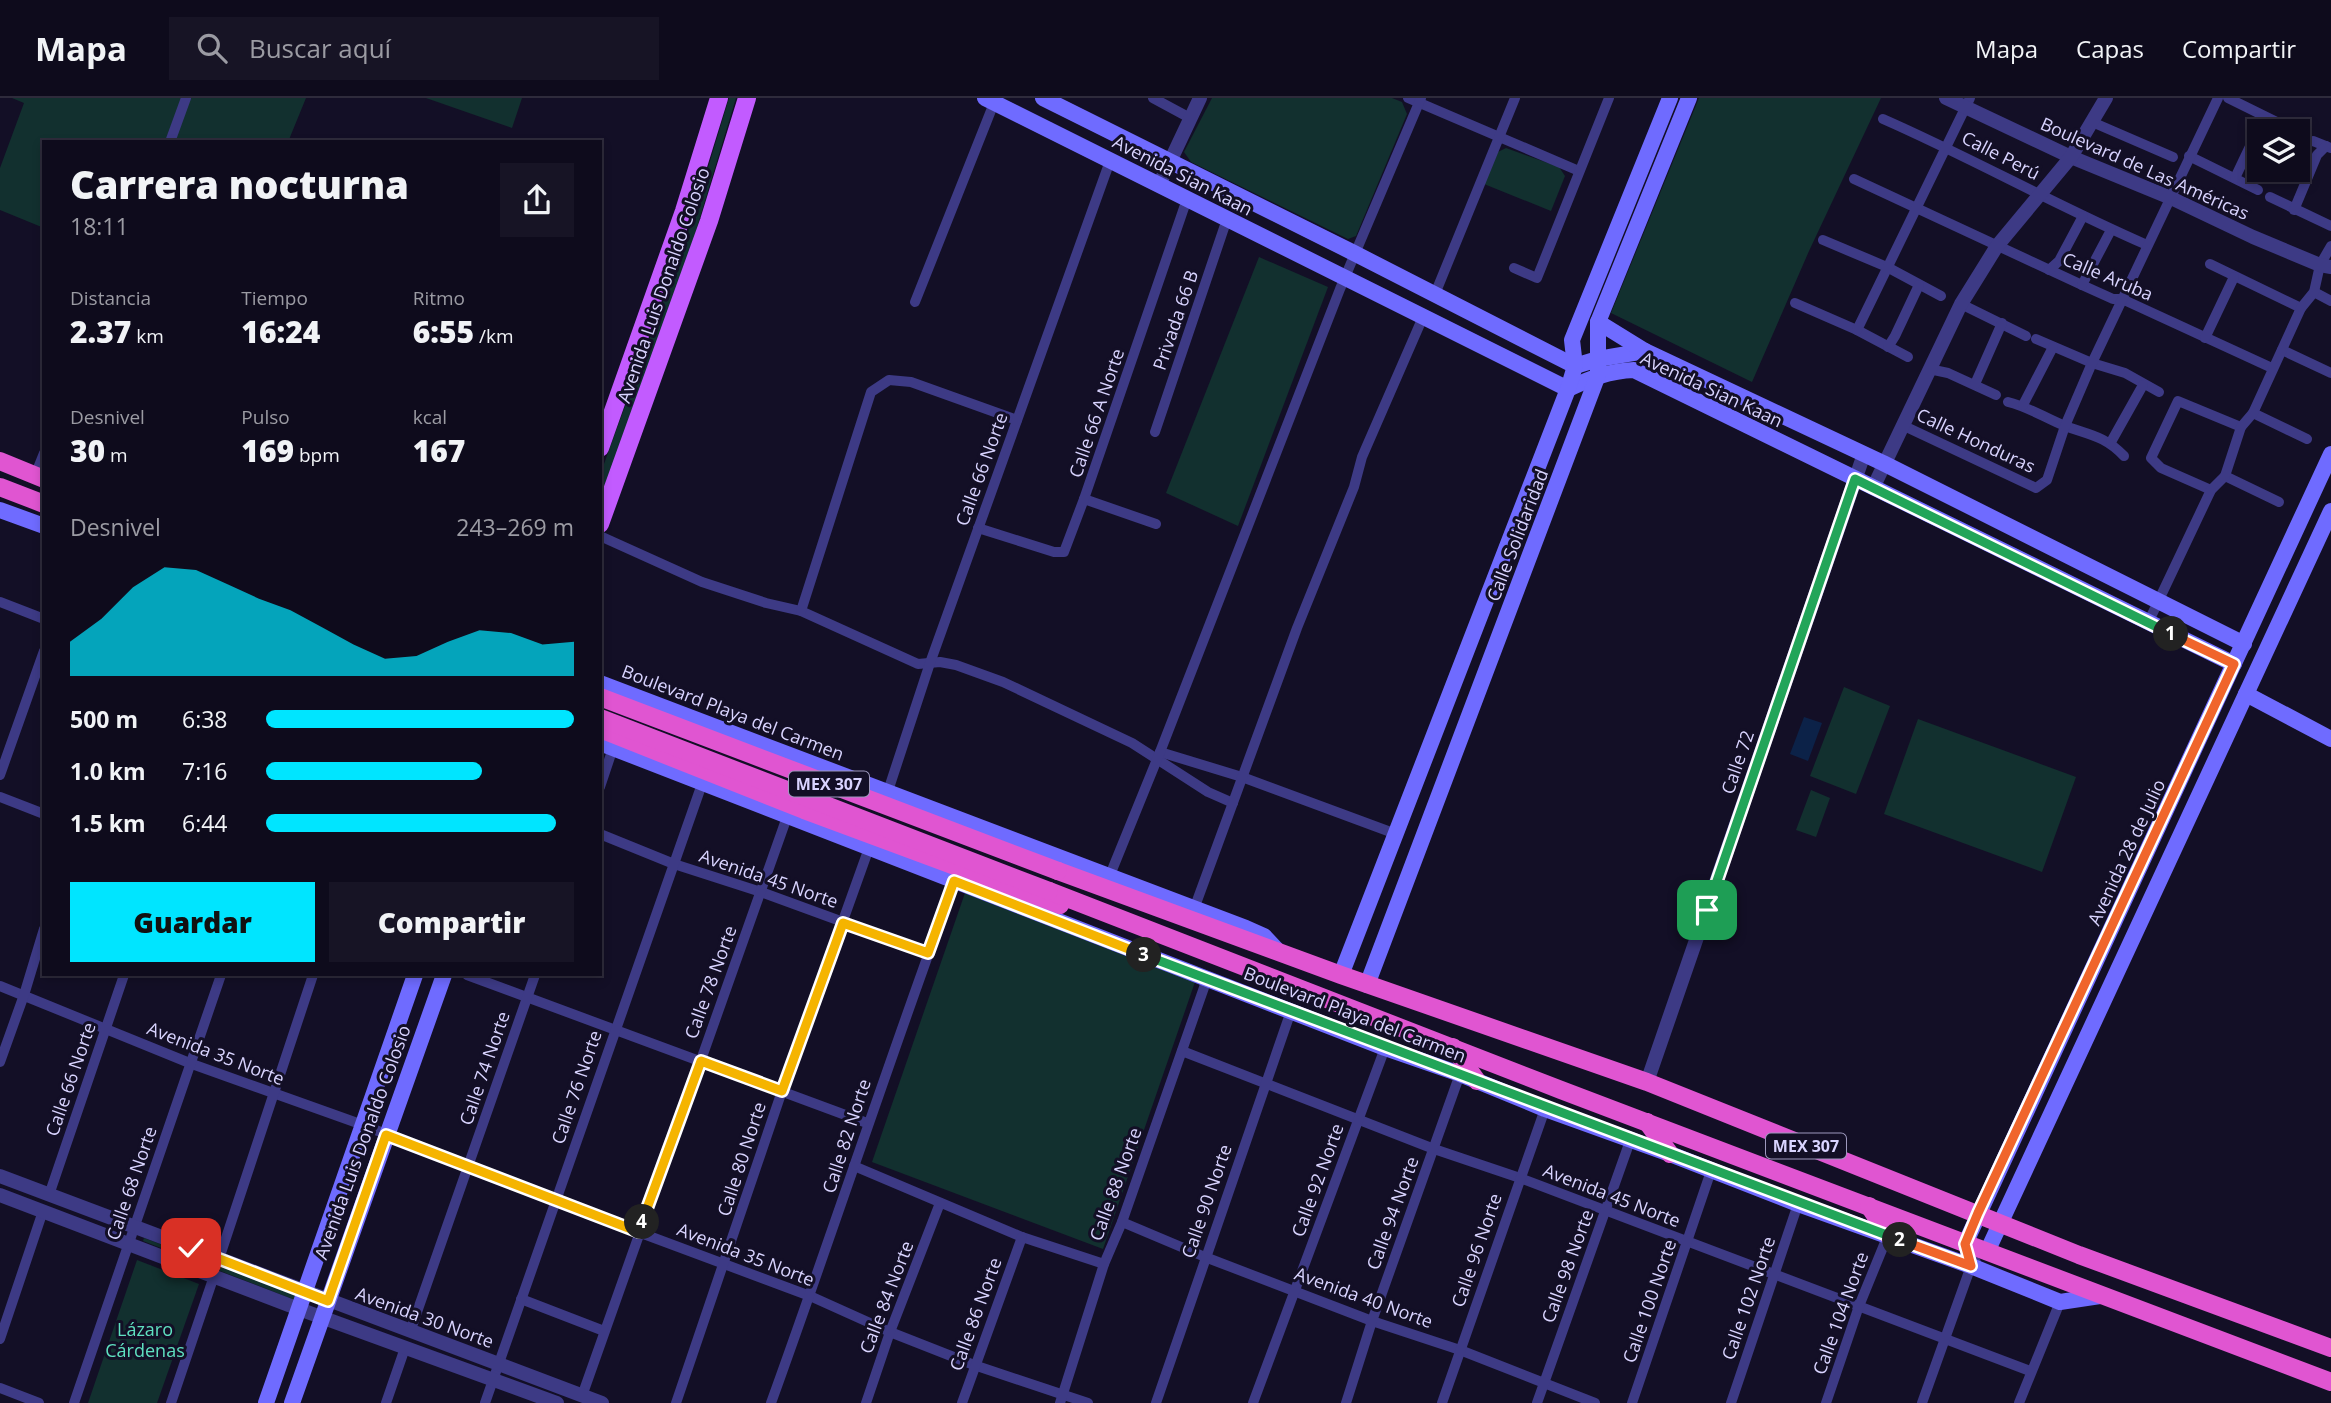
<!DOCTYPE html>
<html lang="es">
<meta charset="utf-8">
<style>
:root{--surface:#0e0b1c;--page:#171425;--text:#f1f3f6;--muted:#9b9ba3;--line:#2e2b3b;--accent:#00e5ff}
body{margin:0;font-family:"Open Sans",sans-serif;background:var(--page);color:var(--text);height:100vh;display:flex;flex-direction:column;font-size:26px;white-space:nowrap}
*{box-sizing:border-box;margin:0}
p{font-size:23px;color:var(--muted)}
.icon{flex:none;width:38px;height:38px;fill:none;stroke:currentColor;stroke-width:2;stroke-linecap:round;stroke-linejoin:round}
.map{position:relative;flex:1;overflow:hidden}
.panel{position:absolute;left:42px;top:42px;width:560px;height:836px;display:flex;flex-direction:column;background:var(--surface);border-radius:0px;box-shadow:0 4px 10px #0003,0 0 0 2px var(--line)}
.panel>*{flex:none}
.controls{position:absolute;left:2247px;top:21px;display:grid;gap:14px}
.controls a{display:grid;place-items:center;width:63px;height:63px;border-radius:0px;background:var(--surface);box-shadow:0 4px 10px #0003,0 0 0 2px var(--line);font-size:35px}
.pin{position:absolute;display:grid;place-items:center;width:60px;height:60px;color:#fff;margin:-30px;border-radius:14px;box-shadow:0 4px 10px #0006}
.km{position:absolute;width:35px;height:35px;margin:-18px;border-radius:50%;background:#222;color:#fff;font-size:19px;line-height:35px;text-align:center}
.round{display:grid;place-items:center;flex:none;width:74px;height:74px;border-radius:0px;background:var(--page)}
.summary{display:flex;align-items:center;justify-content:space-between;height:119px;padding:0 28px}
h1{font-size:38px;font-weight:800;line-height:52px}
.metrics{display:grid;grid-template-columns:repeat(3,1fr);gap:10px;height:119px;padding:7px 28px}
.metrics div{display:grid;align-content:center}
.metrics b{font-size:30px;font-weight:800}
.metrics small{font-size:19px;font-weight:400}
.metrics p{font-size:19px}
.chart{height:196px;padding:14px 28px}
.chart p{display:flex;justify-content:space-between}
.chart svg{width:100%;height:126px;margin-top:7px;fill:var(--accent);opacity:.7}
.action{display:flex;gap:14px;margin-top:auto;padding:14px 28px}
.action a{flex:1;height:80px;border-radius:0px;background:var(--accent);color:#111;font-size:28px;font-weight:800;line-height:80px;text-align:center}
.action a+a{background:var(--page);color:var(--text)}
ul{padding:0 28px;list-style:none;font-size:23px}
li{display:grid;grid-template-columns:112px 84px 1fr;align-items:center;height:52px}
li i{height:18px;border-radius:9px;background:var(--accent)}
header{display:flex;align-items:center;gap:42px;box-sizing:border-box;height:98px;padding:0 35px;background:var(--surface);border-bottom:2px solid var(--line)}
header strong{font-size:33px}
nav{display:flex;gap:38px;margin-inline-start:auto;font-size:24px}
.search{width:490px;height:63px;background:var(--page);display:flex;align-items:center;gap:18px;box-sizing:border-box;padding:0 24px;border-radius:0px;color:var(--muted);font-size:26px}
.map>svg:first-child{display:block}
</style>
<header>
<strong>Mapa</strong>
<div class="search"><svg class="icon" aria-label="search" viewBox="0 0 24 24"><circle cx="10" cy="10" r="6"/><path d="M15 15l6 6"/></svg>Buscar aquí</div>
<nav><a>Mapa</a><a>Capas</a><a>Compartir</a></nav>
</header>
<div class="map">
<svg width="2331" height="1305" viewBox="0 0 2331 1305">
<rect width="100%" height="100%" fill="#130f26"/>
<!-- green -->
<g fill="#12302f">
<path d="M12,0H306L288,44H44V130L0,112V70L24,5Z"/>
<path d="M426,0H522L512,30Z"/>
<path d="M729,0H736L692,146L600,401V377L691,126Z"/>
<path d="M1212,0H1392L1402,4L1407,16L1356,138L1348,141L1191,64L1184,54Z"/>
<path d="M1699,0H1881L1809,153L1752,284L1611,215Z"/>
<path d="M1506,50L1559,69L1565,78L1551,113L1484,86L1498,54Z"/>
<path d="M1259,159L1328,189L1238,428L1166,395Z"/>
<path d="M1844,589L1890,608L1856,696L1810,678Z"/>
<path d="M1918,621L2076,679L2042,774L1884,716Z"/>
<path d="M1811,692L1830,700L1816,739L1796,732Z"/>
<path d="M966,792L1196,881L1103,1151L872,1064Z"/>
<path d="M144,1140L298,1197L295,1202L143,1143Z"/>
<path d="M137,1162L199,1186L157,1305H88Z"/>
</g>
<!-- water -->
<path fill="#0c2248" d="M1804,619L1822,625L1808,663L1790,656Z"/>
<g fill="none" stroke-linecap="round" stroke-linejoin="round">
<!-- minor -->
<g stroke="#3d3a85" stroke-width="10">
<path d="M1153,0L1190,20"/>
<path d="M1408,0L1579,73"/>
<path d="M2228,0L2295,33"/>
<path d="M1883,21C1972,60 2057,108 2147,147"/>
<path d="M2092,24L2173,59"/>
<path d="M2313,43L2331,50"/>
<path d="M170,44L186,0"/>
<path d="M2189,58L2258,92"/>
<path d="M2235,80L2264,19"/>
<path d="M1854,81L2082,187L2113,201H2122L2272,270"/>
<path d="M2270,99L2331,128"/>
<path d="M2294,112L2317,57L2326,48"/>
<path d="M1823,142L1887,169L1941,198"/>
<path d="M2210,166L2301,210"/>
<path d="M1514,170L1537,180L1609,0"/>
<path d="M2049,172L2059,163L2083,118"/>
<path d="M2082,187L2111,132"/>
<path d="M2314,194L2331,203"/>
<path d="M1435,196L1515,0"/>
<path d="M915,204L994,5"/>
<path d="M1795,205L1857,232L1908,259"/>
<path d="M1961,206L2026,238"/>
<path d="M1857,232L1970,0"/>
<path d="M2205,240L2234,179"/>
<path d="M2036,241L2092,265L2125,275L2159,294"/>
<path d="M1888,249L1895,238L1919,187"/>
<path d="M2282,252L2331,275"/>
<path d="M1929,271L1948,275L1996,297"/>
<path d="M1975,286L2002,225"/>
<path d="M2008,304C2029,309 2045,320 2065,328C2090,337 2105,338 2124,358"/>
<path d="M2023,307L2053,249"/>
<path d="M2253,315L2307,341"/>
<path d="M1902,327L2036,390L2047,382L2065,328L2092,265L2218,0"/>
<path d="M1155,334L1227,121"/>
<path d="M2111,344L2143,287"/>
<path d="M38,370L44,355"/>
<path d="M2225,378L2279,404"/>
<path d="M2211,392L2161,370L2151,360L2178,303L2241,329"/>
<path d="M1084,401L1156,426"/>
<path d="M978,430L1054,454H1064L1084,401L1187,101"/>
<path d="M600,438L702,484L766,505L801,513L918,566L940,564L956,567L1003,584L1132,645L1208,694L1233,705"/>
<path d="M0,504L44,521"/>
<path d="M801,513L871,294L889,282L911,284L1017,322"/>
<path d="M2148,525L2211,392L2225,378L2241,329L2253,315L2301,210L2314,194L2320,167L2331,148"/>
<path d="M1160,654L1242,679L1396,736"/>
<path d="M0,677L44,553"/>
<path d="M600,689L613,650"/>
<path d="M888,693L930,565L1110,63"/>
<path d="M0,699L44,716"/>
<path d="M600,736L674,766L761,794L928,855"/>
<path d="M1110,777L1160,654L1340,191L1421,0"/>
<path d="M1194,811L1297,530L1354,389L1362,359L1423,219"/>
<path d="M467,877L867,1025"/>
<path d="M0,888L192,966L363,1027L555,1103L810,1198L890,1234L974,1267L1088,1305"/>
<path d="M1182,953L1434,1051L1520,1080L2030,1273"/>
<path d="M0,964L24,897L44,831"/>
<path d="M854,1068L1022,1139L1104,1166"/>
<path d="M49,1097L124,877"/>
<path d="M1122,1124L1205,1159L1372,1223L1460,1252L1595,1305"/>
<path d="M219,1161L313,877"/>
<path d="M521,1201L604,1233"/>
<path d="M410,1234L535,877"/>
<path d="M0,1241L43,1113"/>
<path d="M0,1290L39,1305"/>
<path d="M582,1298L787,719"/>
<path d="M74,1305L221,877"/>
<path d="M171,1305L214,1178"/>
<path d="M386,1305L405,1250"/>
<path d="M485,1305L702,686"/>
<path d="M676,1305L782,993L869,750"/>
<path d="M771,1305C834,1131 891,956 955,783"/>
<path d="M866,1305L890,1234L940,1105"/>
<path d="M962,1305L1022,1139"/>
<path d="M1060,1305L1104,1166L1122,1124L1207,881"/>
<path d="M1156,1305L1291,913"/>
<path d="M1253,1305L1385,950"/>
<path d="M1346,1305L1372,1223L1460,976"/>
<path d="M1442,1305L1545,1011"/>
<path d="M1537,1305L1630,1043"/>
<path d="M1632,1305L1711,1073"/>
<path d="M1731,1305L1798,1106"/>
<path d="M1826,1305L1859,1208L1888,1137"/>
<path d="M1922,1305L1971,1168L1976,1164"/>
<path d="M2019,1305L2060,1204"/>
</g>
<!-- tertiary -->
<g stroke="#3d3a85" stroke-width="14">
<path d="M1946,0L2071,59L2171,100L2253,139L2320,167L2331,169"/>
<path d="M1159,87L1200,0"/>
<path d="M1873,390L1961,206L1997,148L2071,59L2106,0"/>
<path d="M1647,984L1864,356"/>
<path d="M0,1078L602,1305"/>
<path d="M0,1097L299,1211L557,1305"/>
</g>
<!-- secondary -->
<g stroke="#6f6bff" stroke-width="16">
<path d="M985,0L1568,291C1591,280 1609,273 1634,272L2234,566"/>
<path d="M1043,0L1354,155L1575,268L1598,261L1645,253"/>
<path d="M1598,224L1645,253L1883,365L2244,546"/>
<path d="M0,412L44,428"/>
<path d="M600,585L1246,830L1264,838L1279,854"/>
<path d="M2246,596L2331,641"/>
<path d="M600,645L1385,950L1460,976L1545,1011L1670,1056L1798,1106L1971,1168L2060,1204L2100,1198"/>
<path d="M1341,877L1568,291L1575,268L1572,242L1670,0"/>
<path d="M1367,887L1598,277V224L1689,0"/>
<path d="M1965,1146L2331,356"/>
<path d="M1987,1154L2331,413"/>
<path d="M266,1305L415,877"/>
<path d="M292,1305L444,877"/>
</g>
<!-- primary -->
<g stroke="#c25bff" stroke-width="18">
<path d="M600,350L684,113L719,0"/>
<path d="M600,426L709,123L747,0"/>
</g>
<!-- trunk -->
<g stroke="#e055d1" stroke-width="18">
<path d="M0,363L44,381"/>
<path d="M0,389L44,406"/>
<path d="M600,631L804,712L1060,807"/>
<path d="M1058,773L1341,877L1647,984L2079,1157L2331,1250"/>
<path d="M1049,793L1561,992L2331,1284"/>
<path d="M1453,949L1477,983"/>
<path d="M1647,1024L1670,1056"/>
<path d="M1869,1108L1888,1137"/>
</g>
<!-- trunk-bridge -->
<g stroke="#e055d1" stroke-width="18">
<path d="M600,599L1058,773"/>
<path d="M600,620L1049,793"/>
</g>
</g>
<g fill="none" stroke-linecap="round" stroke-linejoin="round">
<defs>
<path id="split-1" d="M1707,812L1855,381L2171,536"/>
<path id="split-2" d="M1900,1142L1971,1168L1965,1146L1978,1115L2234,566L2171,536"/>
<path id="split-3" d="M1144,857C1395,954 1647,1049 1900,1142"/>
<path id="split-4" d="M642,1124L701,963L782,993L843,825L928,855L954,783L1144,857"/>
<path id="split-5" d="M191,1150L328,1203L386,1037L639,1134L642,1124"/>
</defs>
<!-- split-1 casing -->
<use href="#split-1" stroke="#fff" stroke-width="14"/>
<!-- split-2 casing -->
<use href="#split-2" stroke="#fff" stroke-width="14"/>
<!-- split-3 casing -->
<use href="#split-3" stroke="#fff" stroke-width="14"/>
<!-- split-4 casing -->
<use href="#split-4" stroke="#fff" stroke-width="14"/>
<!-- split-5 casing -->
<use href="#split-5" stroke="#fff" stroke-width="14"/>
<!-- split-1 -->
<use href="#split-1" stroke="#22a559" stroke-width="9"/>
<!-- split-2 -->
<use href="#split-2" stroke="#f0652b" stroke-width="9"/>
<!-- split-3 -->
<use href="#split-3" stroke="#22a559" stroke-width="9"/>
<!-- split-4 -->
<use href="#split-4" stroke="#f5b400" stroke-width="9"/>
<!-- split-5 -->
<use href="#split-5" stroke="#f5b400" stroke-width="9"/>
</g>
<g text-anchor="middle" dominant-baseline="central" stroke-width="6" stroke-linejoin="round" paint-order="stroke">
<!-- shield labels -->
<g fill="#130f26" stroke="#9e99be" stroke-width="2">
<rect x="789" y="673.5" width="80" height="25" rx="5"/>
<rect x="1766" y="1035.5" width="80" height="25" rx="5"/>
</g>
<g font-size="16" font-weight="bold" fill="#d9d4ff">
<text x="829" y="686">MEX 307</text>
<text x="1806" y="1048">MEX 307</text>
</g>
<!-- street labels -->
<g font-size="18" fill="#d9d4ff" stroke="#130f26">
<text transform="translate(2001 57) rotate(27)">Calle Perú</text>
<text transform="translate(2145 70) rotate(24)">Boulevard de Las Américas</text>
<text transform="translate(1183 77) rotate(27)">Avenida Sian Kaan</text>
<text transform="translate(2108 178) rotate(23)">Calle Aruba</text>
<text transform="translate(663 187) rotate(-71)">Avenida Luis Donaldo Colosio</text>
<text transform="translate(1175 222) rotate(-71)">Privada 66 B</text>
<text transform="translate(1712 291) rotate(25)">Avenida Sian Kaan</text>
<text transform="translate(1096 315) rotate(-71)">Calle 66 A Norte</text>
<text transform="translate(1976 342) rotate(25)">Calle Honduras</text>
<text transform="translate(981 371) rotate(-70)">Calle 66 Norte</text>
<text transform="translate(1517 437) rotate(-69)">Calle Solidaridad</text>
<text transform="translate(733 614) rotate(21)">Boulevard Playa del Carmen</text>
<text transform="translate(1737 664) rotate(-71)">Calle 72</text>
<text transform="translate(2126 754) rotate(-65)">Avenida 28 de Julio</text>
<text transform="translate(769 780) rotate(19)">Avenida 45 Norte</text>
<text transform="translate(710 884) rotate(-70)">Calle 78 Norte</text>
<text transform="translate(1355 916) rotate(21)">Boulevard Playa del Carmen</text>
<text transform="translate(216 955) rotate(21)">Avenida 35 Norte</text>
<text transform="translate(484 970) rotate(-71)">Calle 74 Norte</text>
<text transform="translate(70 981) rotate(-71)">Calle 66 Norte</text>
<text transform="translate(576 989) rotate(-71)">Calle 76 Norte</text>
<text transform="translate(846 1038) rotate(-72)">Calle 82 Norte</text>
<text transform="translate(362 1044) rotate(-70)">Avenida Luis Donaldo Colosio</text>
<text transform="translate(741 1061) rotate(-72)">Calle 80 Norte</text>
<text transform="translate(1317 1082) rotate(-70)">Calle 92 Norte</text>
<text transform="translate(131 1085) rotate(-71)">Calle 68 Norte</text>
<text transform="translate(1115 1086) rotate(-70)">Calle 88 Norte</text>
<text transform="translate(1612 1097) rotate(21)">Avenida 45 Norte</text>
<text transform="translate(1206 1103) rotate(-71)">Calle 90 Norte</text>
<text transform="translate(1392 1115) rotate(-70)">Calle 94 Norte</text>
<text transform="translate(1476 1152) rotate(-71)">Calle 96 Norte</text>
<text transform="translate(746 1156) rotate(21)">Avenida 35 Norte</text>
<text transform="translate(1567 1168) rotate(-70)">Calle 98 Norte</text>
<text transform="translate(886 1199) rotate(-69)">Calle 84 Norte</text>
<text transform="translate(1364 1199) rotate(20)">Avenida 40 Norte</text>
<text transform="translate(1748 1200) rotate(-71)">Calle 102 Norte</text>
<text transform="translate(1649 1203) rotate(-71)">Calle 100 Norte</text>
<text transform="translate(1840 1215) rotate(-70)">Calle 104 Norte</text>
<text transform="translate(975 1216) rotate(-70)">Calle 86 Norte</text>
<text transform="translate(425 1219) rotate(20)">Avenida 30 Norte</text>
</g>
<!-- park labels -->
<g font-size="18" fill="#5fe0c0" stroke="#130f26">
<text x="145" y="1231">Lázaro<tspan x="145" dy="21">Cárdenas</tspan></text>
</g>
</g>
</svg>
<div class="controls">
<a><svg class="icon" aria-label="layers" viewBox="0 0 24 24"><path d="M12 4l9 5-9 5-9-5zM3 14l9 5 9-5"/></svg></a>
</div>
<div class="pin" style="left:1707px;top:812px;background:#1e9e55"><svg class="icon" aria-label="arrive" viewBox="0 0 24 24"><path d="M6 21V4h12l-3 4 3 4H6"/></svg></div>
<div class="pin" style="left:191px;top:1150px;background:#d93025"><svg class="icon" aria-label="check" viewBox="0 0 24 24"><path d="M5 12l5 5 9-10"/></svg></div>
<b class="km" style="left:2171px;top:536px">1</b>
<b class="km" style="left:1900px;top:1142px">2</b>
<b class="km" style="left:1144px;top:857px">3</b>
<b class="km" style="left:642px;top:1124px">4</b>
<section class="panel">
<div class="summary"><div><h1>Carrera nocturna</h1><p>18:11</p></div><a class="round"><svg class="icon" aria-label="share" viewBox="0 0 24 24"><path d="M12 15V3M7 8l5-5 5 5M5 13v7h14v-7"/></svg></a></div>
<div class="metrics">
<div><p>Distancia</p><b>2.37<small> km</small></b></div>
<div><p>Tiempo</p><b>16:24</b></div>
<div><p>Ritmo</p><b>6:55<small> /km</small></b></div>
</div>
<div class="metrics">
<div><p>Desnivel</p><b>30<small> m</small></b></div>
<div><p>Pulso</p><b>169<small> bpm</small></b></div>
<div><p>kcal</p><b>167</b></div>
</div>
<div class="chart"><p><span>Desnivel</span>243–269 m</p>
<svg viewBox="0 0 160 44" preserveAspectRatio="none"><path d="M0 44V32L10 24L20 13L30 6L40 7L50 12L60 17L70 21L80 27L90 33L100 38L110 37L120 32L130 28L140 29L150 33L160 32V44z"/></svg>
</div>
<ul>
<li><b>500 m</b>6:38<i style="width:100%"></i></li>
<li><b>1.0 km</b>7:16<i style="width:70%"></i></li>
<li><b>1.5 km</b>6:44<i style="width:94%"></i></li>
</ul>
<div class="action"><a>Guardar</a><a>Compartir</a></div>
</section>
</div>
